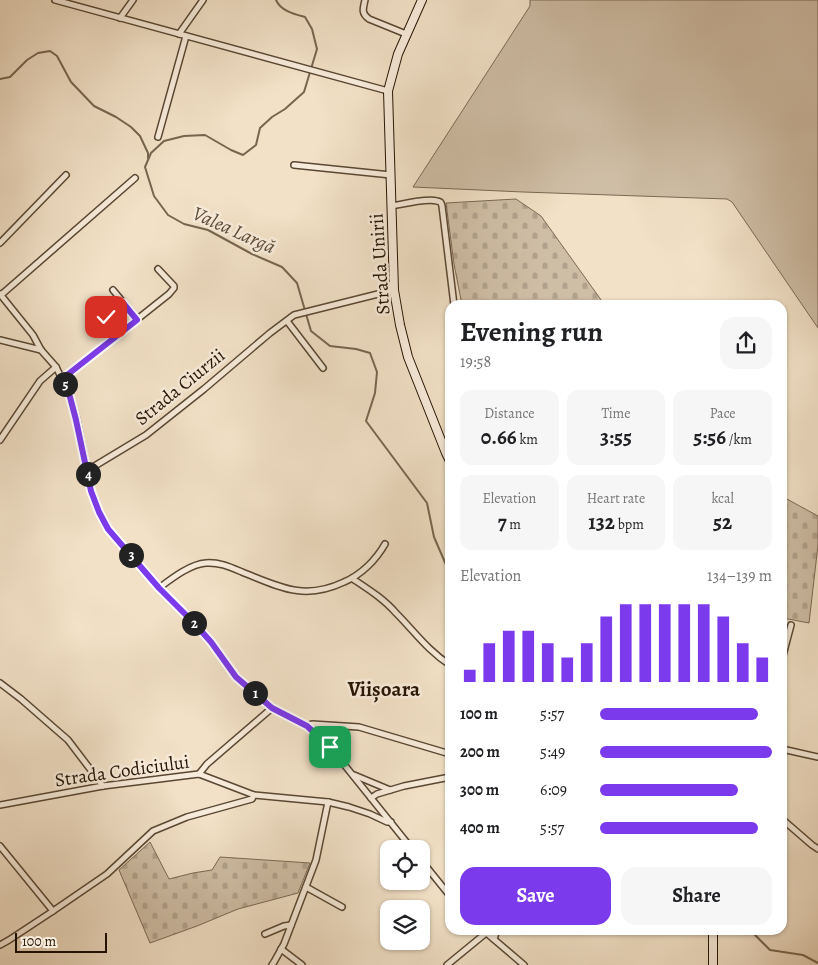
<!DOCTYPE html>
<meta charset="utf-8">
<style>
:root{--surface:#fff;--page:#f6f6f6;--text:#202124;--muted:#757577;--accent:#7c3aed}
body{margin:0;font-family:Alegreya,serif;background:var(--page);color:var(--text);height:100vh;display:flex;flex-direction:column;font-size:19px;white-space:nowrap}
*{box-sizing:border-box;margin:0}
p{font-size:16px;color:var(--muted)}
.icon{flex:none;width:28px;height:28px;fill:none;stroke:currentColor;stroke-width:2;stroke-linecap:round;stroke-linejoin:round}
.map{position:relative;flex:1;overflow:hidden}
.details{position:absolute;left:445px;top:300px;width:342px;height:635px;display:flex;flex-direction:column;background:var(--surface);border-radius:15px;box-shadow:0 1px 4px #0004}
.details>*{flex:none}
.controls{position:absolute;left:380px;top:840px;display:grid;gap:10px}
.controls a{display:grid;place-items:center;width:50px;height:50px;border-radius:10px;background:var(--surface);box-shadow:0 1px 4px #0004;font-size:25px}
.scale{position:absolute;left:15px;bottom:12px;width:92px;box-sizing:border-box;padding-left:5px;border:2px solid #261403;border-top:0;font-size:14px;line-height:18px;white-space:nowrap;color:#261403;-webkit-text-stroke:4px #f7ecdb;paint-order:stroke}
.pin{position:absolute;display:grid;place-items:center;width:42px;height:42px;color:#fff;margin:-21px;border-radius:10px;box-shadow:0 2px 8px #0006}
.km{position:absolute;width:25px;height:25px;margin:-12px;border-radius:50%;background:#222;color:#fff;font-size:14px;line-height:25px;text-align:center}
.round{display:grid;place-items:center;flex:none;width:52px;height:52px;border-radius:15px;background:var(--page)}
.head{display:flex;align-items:center;justify-content:space-between;height:85px;padding:0 15px}
h1{font-size:28px;font-weight:700;line-height:38px}
.stats{display:grid;grid-template-columns:repeat(3,1fr);gap:8px;height:85px;padding:5px 15px}
.stats div{display:grid;align-content:center;border-radius:12px;background:var(--page);text-align:center}
.stats b{font-size:21px;font-weight:700}
.stats small{font-size:14px;font-weight:400}
.stats p{font-size:14px}
.chart{height:140px;padding:10px 15px}
.chart p{display:flex;justify-content:space-between}
.chart svg{width:100%;height:90px;margin-top:5px;stroke:var(--accent);stroke-width:6}
.action{display:flex;gap:10px;margin-top:auto;padding:10px 15px}
.action a{flex:1;height:58px;border-radius:15px;background:var(--accent);color:#fff;font-size:20px;font-weight:700;line-height:58px;text-align:center}
.action a+a{background:var(--page);color:var(--text)}
ul{padding:0 15px;list-style:none;font-size:16px}
li{display:grid;grid-template-columns:80px 60px 1fr;align-items:center;height:38px}
li i{height:12px;border-radius:6px;background:var(--accent)}
.map>svg:first-child{display:block}
</style>
<div class="map">
<svg width="818" height="965" viewBox="0 0 818 965">
<defs>
<pattern id="cemetery-stones" width="16" height="16" patternUnits="userSpaceOnUse" patternTransform="scale(1.25)"><rect width="16" height="16" fill="#cfbea6"/><path d="M2 7V4a2 2 0 0 1 4 0v3zM10 15v-3a2 2 0 0 1 4 0v3z" fill="#b2a28d"/></pattern>
</defs>
<rect width="100%" height="100%" fill="#f2e1c7"/>
<filter id="stains"><feTurbulence type="fractalNoise" baseFrequency=".004" numOctaves="4"/><feColorMatrix values="0 0 0 0 .2 0 0 0 0 .09 0 0 0 0 .02 0 0 0 .5 -.17"/></filter>
<radialGradient id="worn" r=".72"><stop offset=".6" stop-color="#630" stop-opacity="0"/><stop offset="1" stop-color="#630" stop-opacity=".3"/></radialGradient>
<!-- green -->
<path fill="#cfbea6" stroke="#7a6954" d="M530,0H818V328L732,202L727,199L523,192L413,187L530,6Z"/>
<!-- cemetery -->
<g fill="url(#cemetery-stones)" stroke="#7a6954">
<path d="M516,199L541,216L604,304L602,305H462L454,264L446,203Z"/>
<path d="M783,498H785L818,516V545L809,623L783,618Z"/>
<path d="M150,842L169,879L193,873L212,870L220,857L310,863L298,893L238,909L197,926L150,943L119,870Z"/>
</g>
<g fill="none" stroke-linecap="round" stroke-linejoin="round">
<!-- stream -->
<g stroke="#776550" stroke-width="2">
<path d="M276,0C281,11 294,14 305,17L312,29L317,49L304,92L285,109L272,117L260,128L256,145L243,155L231,150L205,135L184,136L164,141L151,153L145,167L154,196L168,215L184,224L208,230L252,254L282,267L297,283L311,331L330,346L356,349L370,353L377,372L375,393L366,421L427,503L434,537L450,574"/>
<path d="M0,79L10,77L27,60L38,53L50,51L57,56L71,82L94,106L116,117L131,127L140,136L148,153V158"/>
<path d="M750,930L770,950L803,955L818,963"/>
</g>
<defs>
<g id="minor">
<path d="M55,0L388,91"/>
<path d="M365,0C363,9 361,13 369,19L406,34"/>
<path d="M120,18L133,0"/>
<path d="M179,34L203,0"/>
<path d="M158,137L186,36"/>
<path d="M294,165L391,175"/>
<path d="M392,206C403,204 427,198 437,201C441,202 441,202 442,206L454,305"/>
<path d="M0,243L66,175"/>
<path d="M113,290L137,319"/>
<path d="M0,294L33,335L41,350L56,367L62,379L70,397L77,420L91,491L99,512L108,529L159,588L194,623L211,642L236,677L272,708L307,726L330,747L412,849"/>
<path d="M1,295L135,178"/>
<path d="M106,317L123,303"/>
<path d="M287,321L323,368"/>
<path d="M0,340L41,350"/>
<path d="M62,379L169,294L174,288V286L158,269"/>
<path d="M0,440L40,381L56,367"/>
<path d="M88,470L146,435L204,389L270,333L294,315L394,290"/>
<path d="M353,579C368,589 384,599 396,613C414,631 428,651 450,665"/>
<path d="M159,588C171,579 190,564 206,563C219,562 230,567 242,572C280,587 304,601 344,582C361,575 376,560 385,544"/>
<path d="M782,659L791,625"/>
<path d="M0,683L21,699L68,740L103,786"/>
<path d="M307,726L312,724L359,727L450,754"/>
<path d="M782,749L818,757"/>
<path d="M199,774L207,764L272,708"/>
<path d="M354,775L390,790"/>
<path d="M371,798L377,794L404,786L450,777"/>
<path d="M0,805L103,786L199,774L254,795L328,802L349,807L370,814L387,822H391"/>
<path d="M782,819L812,845L818,849"/>
<path d="M0,846L53,911"/>
<path d="M421,860L450,896"/>
<path d="M306,887L342,907"/>
<path d="M483,930L524,965"/>
<path d="M265,934L284,926L291,925"/>
<path d="M494,939L497,930"/>
<path d="M0,945L9,940L53,911L107,874L153,831L187,817L252,799L254,795"/>
<path d="M281,949L302,965"/>
<path d="M272,965L274,962L284,944L316,860L328,802"/>
<path d="M447,965L486,933"/>
</g>
<g id="secondary">
<path d="M422,0L398,54L388,91L394,290L400,325L408,357L446,453L450,461"/>
<path d="M713,965V930"/>
</g>
</defs>
<!-- minor casing -->
<use href="#minor" stroke="#594734" stroke-width="8"/>
<!-- secondary casing -->
<use href="#secondary" stroke="#261403" stroke-width="10"/>
<!-- minor -->
<use href="#minor" stroke="#f7ecdb" stroke-width="5"/>
<!-- secondary -->
<use href="#secondary" stroke="#f7ecdb" stroke-width="8"/>
</g>
<g fill="none" stroke-linecap="round" stroke-linejoin="round">
<defs>
<path id="route" d="M106,317L123,303L137,320L62,379L70,397L76,420L91,491L99,512L108,529L159,588L194,623L211,642L236,677L272,708L307,726L330,747"/>
</defs>
<!-- route casing -->
<use href="#route" stroke="#fff" stroke-width="10"/>
<!-- route -->
<use href="#route" stroke="#7c3aed" stroke-width="6"/>
</g>
<g text-anchor="middle" dominant-baseline="central" stroke-width="5" stroke-linejoin="round" paint-order="stroke">
<!-- street labels -->
<g font-size="19" fill="#261403" stroke="#f7ecdb">
<text transform="translate(380 264) rotate(-94)">Strada Unirii</text>
<text transform="translate(180 387) rotate(-39)">Strada Ciurzii</text>
<text transform="translate(122 771) rotate(-8)">Strada Codiciului</text>
</g>
<!-- water labels -->
<g font-size="20" font-style="italic" fill="#5c4a37" stroke="#f7ecdb">
<text transform="translate(234 230) rotate(24)">Valea Largă</text>
</g>
<!-- quarter labels -->
<g font-size="21" font-weight="bold" fill="#261403" stroke="#f7ecdb">
<text x="384" y="689">Viișoara</text>
</g>
</g>
<rect width="100%" height="100%" filter="url(#stains)"/>
<rect width="100%" height="100%" fill="url(#worn)"/>
</svg>
<div class="controls">
<a><svg class="icon" aria-label="locate" viewBox="0 0 24 24"><circle cx="12" cy="12" r="6"/><path d="M12 2v4M12 18v4M2 12h4M18 12h4"/></svg></a>
<a><svg class="icon" aria-label="layers" viewBox="0 0 24 24"><path d="M12 4l9 5-9 5-9-5zM3 14l9 5 9-5"/></svg></a>
</div>
<div class="scale">100 m</div>
<div class="pin" style="left:330px;top:747px;background:#1e9e55"><svg class="icon" aria-label="arrive" viewBox="0 0 24 24"><path d="M6 21V4h12l-3 4 3 4H6"/></svg></div>
<div class="pin" style="left:106px;top:317px;background:#d93025"><svg class="icon" aria-label="check" viewBox="0 0 24 24"><path d="M5 12l5 5 9-10"/></svg></div>
<b class="km" style="left:255px;top:693px">1</b>
<b class="km" style="left:194px;top:623px">2</b>
<b class="km" style="left:131px;top:555px">3</b>
<b class="km" style="left:88px;top:474px">4</b>
<b class="km" style="left:65px;top:384px">5</b>
<section class="details">
<div class="head"><div><h1>Evening run</h1><p>19:58</p></div><a class="round"><svg class="icon" aria-label="share" viewBox="0 0 24 24"><path d="M12 15V3M7 8l5-5 5 5M5 13v7h14v-7"/></svg></a></div>
<div class="stats">
<div><p>Distance</p><b>0.66<small> km</small></b></div>
<div><p>Time</p><b>3:55</b></div>
<div><p>Pace</p><b>5:56<small> /km</small></b></div>
</div>
<div class="stats">
<div><p>Elevation</p><b>7<small> m</small></b></div>
<div><p>Heart rate</p><b>132<small> bpm</small></b></div>
<div><p>kcal</p><b>52</b></div>
</div>
<div class="chart"><p><span>Elevation</span>134–139 m</p>
<svg viewBox="0 0 160 44" preserveAspectRatio="none"><path d="M5 44V38M15 44V25M25 44V19M35 44V19M45 44V25M55 44V32M65 44V25M75 44V12M85 44V6M95 44V6M105 44V6M115 44V6M125 44V6M135 44V12M145 44V25M155 44V32"/></svg>
</div>
<ul>
<li><b>100 m</b>5:57<i style="width:92%"></i></li>
<li><b>200 m</b>5:49<i style="width:100%"></i></li>
<li><b>300 m</b>6:09<i style="width:80%"></i></li>
<li><b>400 m</b>5:57<i style="width:92%"></i></li>
</ul>
<div class="action"><a>Save</a><a>Share</a></div>
</section>
</div>
